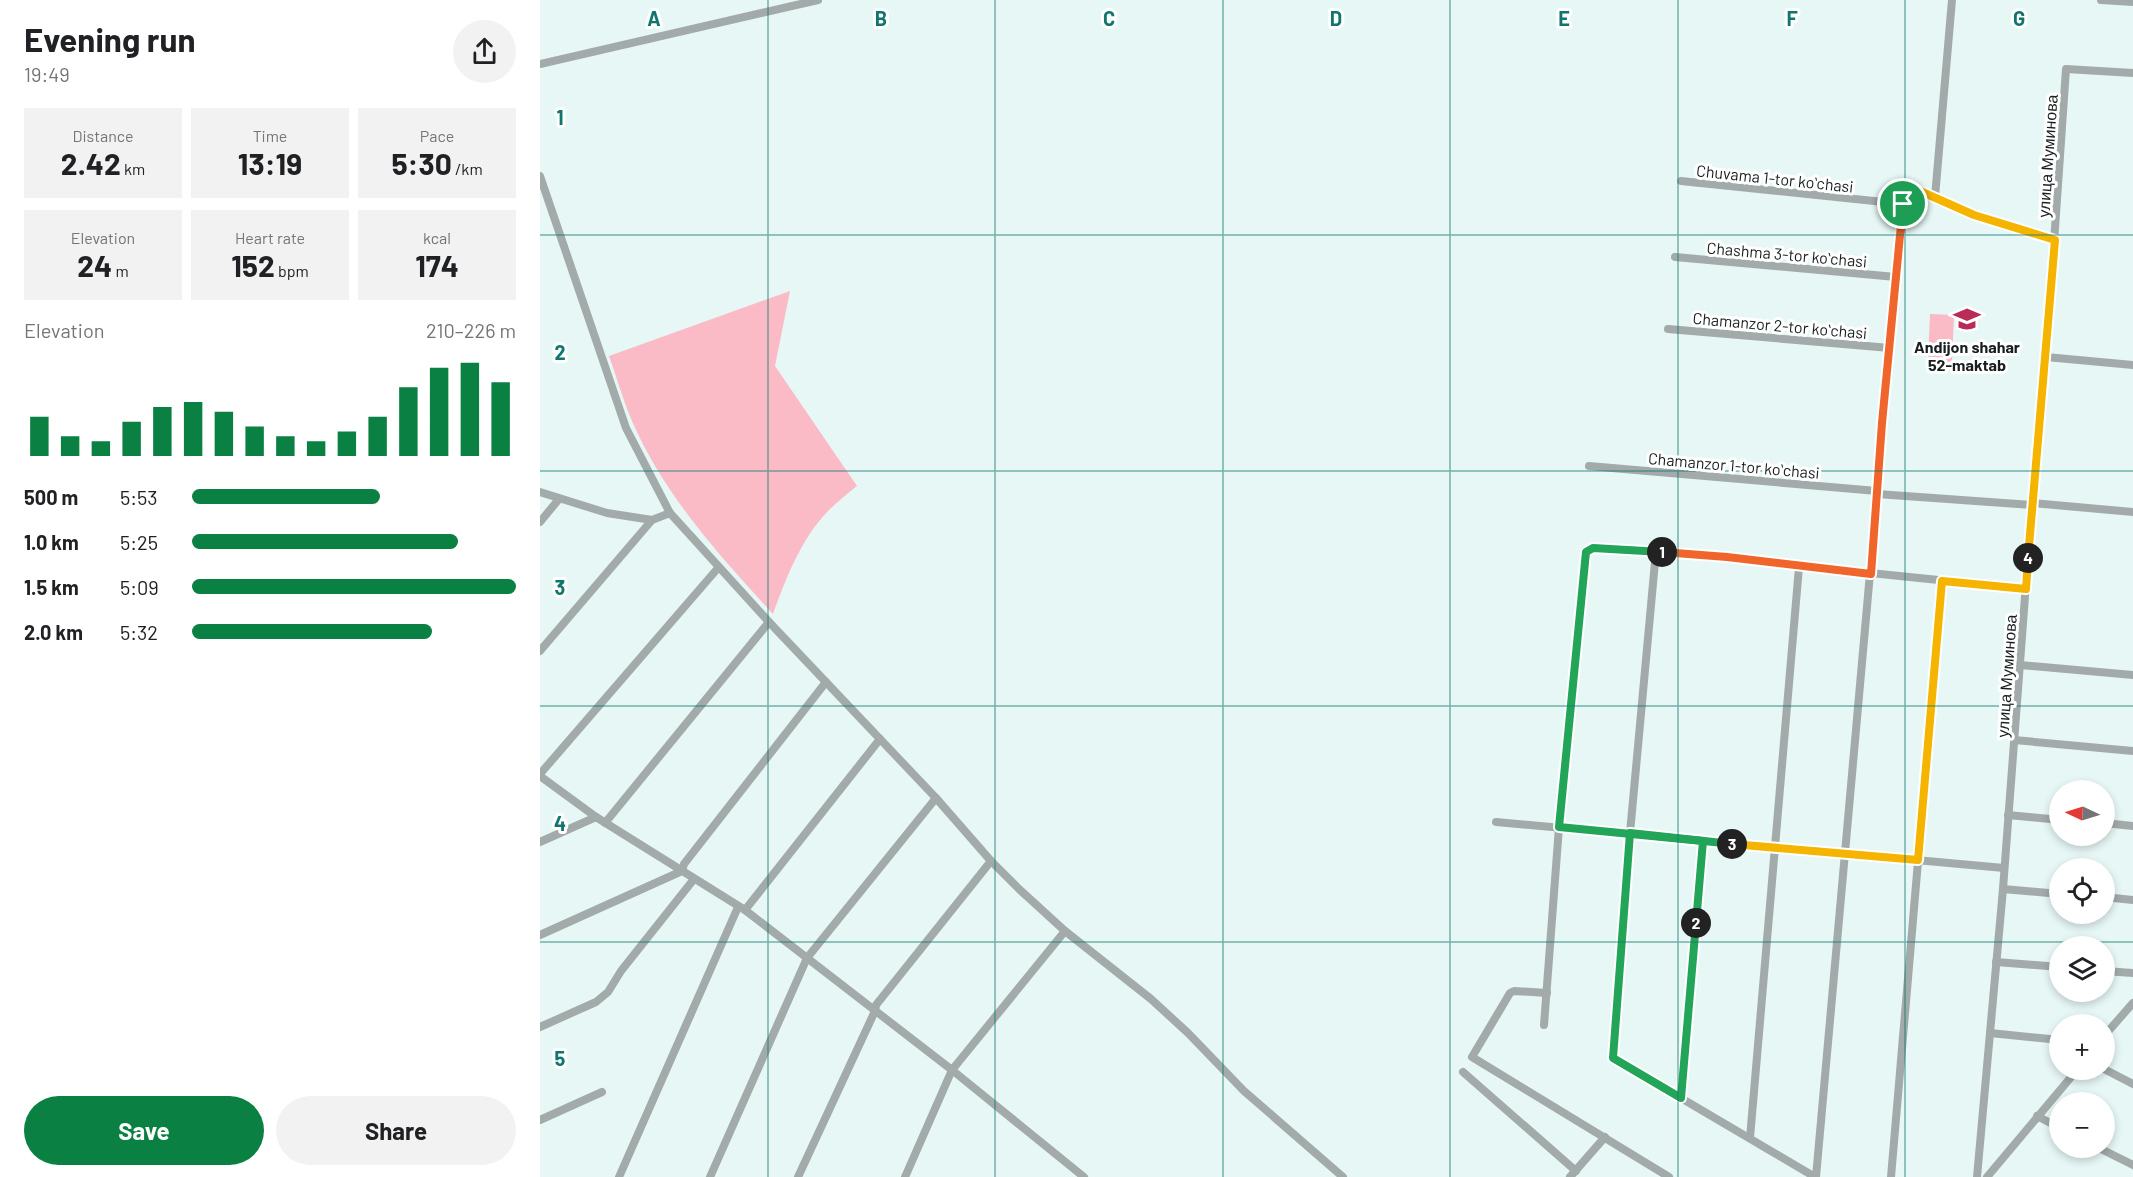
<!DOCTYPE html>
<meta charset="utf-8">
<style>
:root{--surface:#fff;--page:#f2f2f2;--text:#202124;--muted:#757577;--accent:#0b8043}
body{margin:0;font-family:Barlow,sans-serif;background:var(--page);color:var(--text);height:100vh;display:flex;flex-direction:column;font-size:22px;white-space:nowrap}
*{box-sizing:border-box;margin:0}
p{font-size:20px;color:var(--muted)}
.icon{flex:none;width:33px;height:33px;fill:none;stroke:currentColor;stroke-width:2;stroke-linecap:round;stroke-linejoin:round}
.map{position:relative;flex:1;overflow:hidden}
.panel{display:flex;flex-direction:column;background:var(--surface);width:540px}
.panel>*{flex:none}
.needle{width:39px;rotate:274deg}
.tools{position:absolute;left:1509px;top:780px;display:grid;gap:12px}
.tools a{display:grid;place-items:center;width:66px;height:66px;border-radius:50%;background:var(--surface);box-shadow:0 3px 9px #0003;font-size:30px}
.pin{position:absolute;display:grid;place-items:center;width:51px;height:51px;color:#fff;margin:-26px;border:3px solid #fff;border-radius:50%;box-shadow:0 2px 6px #0007}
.km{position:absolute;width:30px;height:30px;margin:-15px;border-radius:50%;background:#222;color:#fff;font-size:16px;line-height:30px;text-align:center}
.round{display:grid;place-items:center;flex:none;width:63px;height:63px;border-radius:32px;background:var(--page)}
.headline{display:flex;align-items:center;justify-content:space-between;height:102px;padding:0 24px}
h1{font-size:33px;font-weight:700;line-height:45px}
.metrics{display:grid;grid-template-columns:repeat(3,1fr);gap:9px;height:102px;padding:6px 24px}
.metrics div{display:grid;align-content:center;border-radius:0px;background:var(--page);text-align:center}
.metrics b{font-size:30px;font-weight:700}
.metrics small{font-size:16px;font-weight:400}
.metrics p{font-size:16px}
.chart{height:168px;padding:12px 24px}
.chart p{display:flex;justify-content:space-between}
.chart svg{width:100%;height:108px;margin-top:6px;stroke:var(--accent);stroke-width:6}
.primary-button{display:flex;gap:12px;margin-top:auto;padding:12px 24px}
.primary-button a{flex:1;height:69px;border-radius:36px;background:var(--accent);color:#fff;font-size:24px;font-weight:700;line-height:69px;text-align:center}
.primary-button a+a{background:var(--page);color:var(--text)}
ul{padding:0 24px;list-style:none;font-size:20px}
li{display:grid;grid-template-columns:96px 72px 1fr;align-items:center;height:45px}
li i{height:15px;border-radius:8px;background:var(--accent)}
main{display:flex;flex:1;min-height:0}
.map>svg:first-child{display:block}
</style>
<main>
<section class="panel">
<div class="headline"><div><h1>Evening run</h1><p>19:49</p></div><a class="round"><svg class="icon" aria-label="share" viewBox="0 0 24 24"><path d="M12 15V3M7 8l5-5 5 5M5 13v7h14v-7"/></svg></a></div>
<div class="metrics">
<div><p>Distance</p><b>2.42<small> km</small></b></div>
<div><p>Time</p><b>13:19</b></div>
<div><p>Pace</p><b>5:30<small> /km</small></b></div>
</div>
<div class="metrics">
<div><p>Elevation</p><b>24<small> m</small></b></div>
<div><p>Heart rate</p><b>152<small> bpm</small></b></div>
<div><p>kcal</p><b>174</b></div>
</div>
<div class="chart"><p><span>Elevation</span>210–226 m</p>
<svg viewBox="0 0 160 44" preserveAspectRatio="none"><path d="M5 44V28M15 44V36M25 44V38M35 44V30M45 44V24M55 44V22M65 44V26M75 44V32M85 44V36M95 44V38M105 44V34M115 44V28M125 44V16M135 44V8M145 44V6M155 44V14"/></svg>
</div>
<ul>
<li><b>500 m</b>5:53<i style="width:58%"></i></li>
<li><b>1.0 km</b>5:25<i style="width:82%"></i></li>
<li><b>1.5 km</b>5:09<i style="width:100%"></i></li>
<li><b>2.0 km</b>5:32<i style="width:74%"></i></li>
</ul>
<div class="primary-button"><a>Save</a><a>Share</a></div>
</section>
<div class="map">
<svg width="1593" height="1177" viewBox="0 0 1593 1177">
<rect width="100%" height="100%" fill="#e6f7f5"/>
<!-- green -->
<g fill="#fbbbc6">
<path d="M250,291L235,366L317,486C307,494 297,502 288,511C261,539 246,578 233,614C179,555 124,495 92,421C83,400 77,378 69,356Z"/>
<path d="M1390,314L1414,315L1412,362L1388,361Z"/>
</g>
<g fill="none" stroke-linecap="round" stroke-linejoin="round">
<!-- minor -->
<g stroke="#a3aaaa" stroke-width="8">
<path d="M1561,0L1593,2"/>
<path d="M0,64L278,0"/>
<path d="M0,176L86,428L130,513L229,622L396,798L451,861L479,889L525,931L611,999L648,1033L704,1091L803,1177"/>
<path d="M1141,181L1363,204"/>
<path d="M1395,197L1412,0"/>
<path d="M1135,257L1356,277"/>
<path d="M1128,329L1350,348"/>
<path d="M1506,357L1593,365"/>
<path d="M1049,466L1337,491"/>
<path d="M0,492L67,513L112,520"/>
<path d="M1337,494L1492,505"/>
<path d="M1492,503L1593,512"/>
<path d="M0,522L19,499"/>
<path d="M0,651L112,520L130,513"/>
<path d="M1480,665L1593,675"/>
<path d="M1474,740L1593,751"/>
<path d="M0,774L178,568"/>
<path d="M0,776L56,817L205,910L412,1070L544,1177"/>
<path d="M1468,815L1520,820"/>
<path d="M956,822L1464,868"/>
<path d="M65,823L229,622"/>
<path d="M1564,823L1593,826"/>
<path d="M0,842L56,817"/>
<path d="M1463,889L1520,894"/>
<path d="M1564,897L1593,900"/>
<path d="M205,910L340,739"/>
<path d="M0,935L142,871L144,864L286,682"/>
<path d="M1456,962L1520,967"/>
<path d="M1564,971L1593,973"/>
<path d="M1007,993L974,991L970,993L932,1057L1129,1177"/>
<path d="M1004,1025L1019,827L1046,552L1053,548L1116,551"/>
<path d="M0,1027L56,1002L68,992L81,971L154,879"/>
<path d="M1450,1033L1520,1040"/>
<path d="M1564,1036L1593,1003"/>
<path d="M1564,1069L1593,1084"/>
<path d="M923,1072L1036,1171"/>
<path d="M1141,1098L1163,841"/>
<path d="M1497,1116L1520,1128"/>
<path d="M0,1120L62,1092"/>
<path d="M1210,1138L1259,567"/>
<path d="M1559,1148L1593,1165"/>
<path d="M79,1177L198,907"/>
<path d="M170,1177L267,958L396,798"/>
<path d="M258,1177L335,1011L336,1005L451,861"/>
<path d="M365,1177L412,1070L525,931"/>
<path d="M1030,1177L1065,1137"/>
<path d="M1275,1177L1073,1058L1090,833L1116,551L1486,589"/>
<path d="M1276,1177L1363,204L1371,187L1434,215L1515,240"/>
<path d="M1351,1177L1402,581"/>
<path d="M1437,1177L1463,889L1492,503L1511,286L1526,69L1593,73"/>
<path d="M1447,1177L1537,1070"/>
</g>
</g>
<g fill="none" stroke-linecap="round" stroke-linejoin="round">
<defs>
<path id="split-1" d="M1122,552L1187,557L1331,574L1342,423L1363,204"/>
<path id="split-2" d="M1122,552L1053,548L1046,552L1019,827L1163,841L1156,923"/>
<path id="split-3" d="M1156,923L1141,1098L1073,1058L1090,833L1192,844"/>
<path id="split-4" d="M1192,844L1378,860L1402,581L1486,589L1488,558"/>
<path id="split-5" d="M1363,204L1371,187L1434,215L1515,240L1488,558"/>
</defs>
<!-- split-1 casing -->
<use href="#split-1" stroke="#fff" stroke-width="12"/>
<!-- split-2 casing -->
<use href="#split-2" stroke="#fff" stroke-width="12"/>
<!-- split-3 casing -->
<use href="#split-3" stroke="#fff" stroke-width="12"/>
<!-- split-4 casing -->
<use href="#split-4" stroke="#fff" stroke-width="12"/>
<!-- split-5 casing -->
<use href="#split-5" stroke="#fff" stroke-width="12"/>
<!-- split-1 -->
<use href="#split-1" stroke="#f0652b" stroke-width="8"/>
<!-- split-2 -->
<use href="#split-2" stroke="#22a559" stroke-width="8"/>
<!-- split-3 -->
<use href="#split-3" stroke="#22a559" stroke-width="8"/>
<!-- split-4 -->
<use href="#split-4" stroke="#f5b400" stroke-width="8"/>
<!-- split-5 -->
<use href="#split-5" stroke="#f5b400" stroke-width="8"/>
</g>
<!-- grid -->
<path fill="none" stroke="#0f766e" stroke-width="1.5" stroke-opacity="0.55" d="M228,0V1177M455,0V1177M683,0V1177M910,0V1177M1138,0V1177M1365,0V1177M0,235H1593M0,471H1593M0,706H1593M0,942H1593"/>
<!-- icons -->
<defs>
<symbol id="school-bare" viewBox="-9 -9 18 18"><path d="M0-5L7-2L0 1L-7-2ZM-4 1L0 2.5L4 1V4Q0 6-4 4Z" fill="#ba2b58" stroke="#fff" stroke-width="2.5" paint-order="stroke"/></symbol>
</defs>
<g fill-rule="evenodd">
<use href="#school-bare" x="1408" y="300" width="38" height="38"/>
</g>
<g text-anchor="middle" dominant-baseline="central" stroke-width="6" stroke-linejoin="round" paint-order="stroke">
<!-- street labels -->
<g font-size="16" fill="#181e1e" stroke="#fff">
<text transform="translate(1507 156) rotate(-86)">улица Муминова</text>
<text transform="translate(1235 178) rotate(6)">Chuvama 1-tor koʻchasi</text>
<text transform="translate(1247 254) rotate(5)">Chashma 3-tor koʻchasi</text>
<text transform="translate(1240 325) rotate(5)">Chamanzor 2-tor koʻchasi</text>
<text transform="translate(1194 465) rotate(5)">Chamanzor 1-tor koʻchasi</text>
<text transform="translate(1466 676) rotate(-86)">улица Муминова</text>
</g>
<!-- poi labels -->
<g font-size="16" font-weight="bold" fill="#181e1e" stroke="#fff">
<text x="1427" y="346">Andijon shahar<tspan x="1427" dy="18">52-maktab</tspan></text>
</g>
</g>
<g font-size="20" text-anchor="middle" font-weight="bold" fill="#0f766e" stroke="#fff" stroke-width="6" stroke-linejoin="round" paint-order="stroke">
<text x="114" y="26">A</text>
<text x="341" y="26">B</text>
<text x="569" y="26">C</text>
<text x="796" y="26">D</text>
<text x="1024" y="26">E</text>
<text x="1252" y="26">F</text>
<text x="1479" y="26">G</text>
<text x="20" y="125">1</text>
<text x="20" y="360">2</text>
<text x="20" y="595">3</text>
<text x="20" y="831">4</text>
<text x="20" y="1066">5</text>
</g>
</svg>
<div class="tools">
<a><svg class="needle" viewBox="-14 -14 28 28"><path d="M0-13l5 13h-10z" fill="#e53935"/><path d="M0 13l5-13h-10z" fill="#757577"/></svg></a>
<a><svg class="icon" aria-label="locate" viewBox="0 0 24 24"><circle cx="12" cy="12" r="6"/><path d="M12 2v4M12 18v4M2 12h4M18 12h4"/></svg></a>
<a><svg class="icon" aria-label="layers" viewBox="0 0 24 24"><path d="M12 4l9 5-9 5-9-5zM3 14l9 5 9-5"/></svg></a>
<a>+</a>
<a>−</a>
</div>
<div class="pin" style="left:1363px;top:204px;background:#1e9e55"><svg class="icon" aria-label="arrive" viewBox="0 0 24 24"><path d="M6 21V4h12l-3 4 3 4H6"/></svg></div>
<b class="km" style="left:1122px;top:552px">1</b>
<b class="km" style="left:1156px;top:923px">2</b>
<b class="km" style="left:1192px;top:844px">3</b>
<b class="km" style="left:1488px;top:558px">4</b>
</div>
</main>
